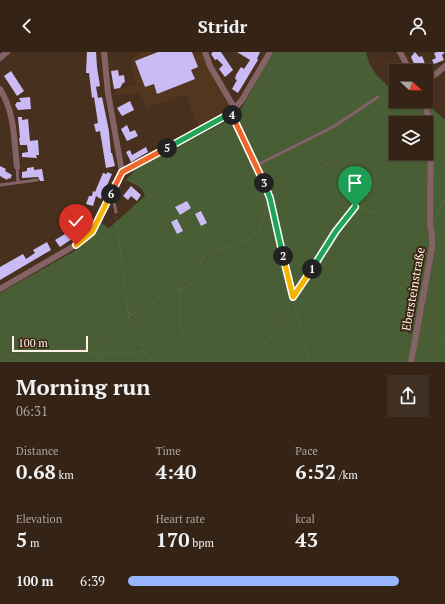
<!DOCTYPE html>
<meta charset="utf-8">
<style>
:root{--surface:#352416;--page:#403023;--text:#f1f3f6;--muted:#aaa4a1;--line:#4f4135;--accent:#97b6fd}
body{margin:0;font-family:"PT Serif",serif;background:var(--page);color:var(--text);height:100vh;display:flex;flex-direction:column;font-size:15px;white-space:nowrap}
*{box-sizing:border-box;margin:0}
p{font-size:13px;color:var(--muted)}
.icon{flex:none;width:22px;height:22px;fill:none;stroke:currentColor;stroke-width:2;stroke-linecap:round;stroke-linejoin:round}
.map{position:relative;height:310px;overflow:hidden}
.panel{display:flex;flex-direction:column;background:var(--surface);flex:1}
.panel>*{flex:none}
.needle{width:26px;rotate:112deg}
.buttons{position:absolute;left:389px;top:12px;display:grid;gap:8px}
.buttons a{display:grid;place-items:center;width:44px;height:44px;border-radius:0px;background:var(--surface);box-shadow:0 1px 3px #0004,0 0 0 1px var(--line);font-size:20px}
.scale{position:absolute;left:12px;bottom:10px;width:76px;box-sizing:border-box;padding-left:4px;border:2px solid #fef2e8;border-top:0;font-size:11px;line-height:14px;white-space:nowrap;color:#fef2e8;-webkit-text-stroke:3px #3c2613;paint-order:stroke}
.pin{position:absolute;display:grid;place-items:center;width:34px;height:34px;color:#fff;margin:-41px -17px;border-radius:50% 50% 50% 0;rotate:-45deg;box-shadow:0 0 4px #0007}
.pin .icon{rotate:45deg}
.km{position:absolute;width:20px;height:20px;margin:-10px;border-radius:50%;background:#222;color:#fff;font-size:11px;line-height:20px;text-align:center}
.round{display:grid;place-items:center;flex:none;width:42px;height:42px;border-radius:0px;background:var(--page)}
.head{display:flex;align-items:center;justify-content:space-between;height:68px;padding:0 16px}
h1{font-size:22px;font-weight:600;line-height:30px}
.figures{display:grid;grid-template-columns:repeat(3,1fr);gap:6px;height:68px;padding:4px 16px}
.figures div{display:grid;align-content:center}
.figures b{font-size:20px;font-weight:600}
.figures small{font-size:11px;font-weight:400}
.figures p{font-size:11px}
ul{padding:0 16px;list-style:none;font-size:13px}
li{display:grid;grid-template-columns:64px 48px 1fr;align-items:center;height:30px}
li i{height:10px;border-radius:5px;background:var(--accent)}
header{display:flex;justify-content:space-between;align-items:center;height:52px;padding:0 16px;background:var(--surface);font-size:18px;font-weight:600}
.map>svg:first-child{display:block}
</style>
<header><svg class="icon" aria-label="back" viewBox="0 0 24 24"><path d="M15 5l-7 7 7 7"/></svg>Stridr<svg class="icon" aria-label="person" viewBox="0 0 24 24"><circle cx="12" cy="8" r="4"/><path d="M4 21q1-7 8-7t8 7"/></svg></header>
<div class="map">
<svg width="445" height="310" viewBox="0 0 445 310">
<rect width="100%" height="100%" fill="#47301d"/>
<!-- built -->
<path fill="#52361e" d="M142,0H201L229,53V61L199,75L185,42L147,56L140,42L136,41L116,44L115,38L136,33L131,14L132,7Z"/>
<!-- green -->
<path fill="#495e35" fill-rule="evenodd" d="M273,0H366C372,24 379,23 393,40H396V49H424L445,68V310H0V241L78,197L90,186L101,171L109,176L145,144C143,134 133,132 126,128L137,116L237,64ZM396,71H426V101H396Z"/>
<!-- building -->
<g fill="#cbbbf5">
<path d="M87,0H96L97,15L100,34L96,35L98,46L102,45L109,79L111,101H112L115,114L106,116L100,79L96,80L94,72L98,71L94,45L92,46L89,21H86Z"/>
<path d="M158,0H192L198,15L191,18L195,27L157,42L154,32L145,35L135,9Z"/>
<path d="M213,0H221L233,18L225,25L219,17L223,13L217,7L215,8L211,2Z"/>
<path d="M237,0H260L257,7L258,8L238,41L232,37L237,28L235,27L236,23L241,15L244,17L250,8Z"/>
<path d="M415,0L419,5L422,4L424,9L425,12L416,16L411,5Z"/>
<path d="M437,0H445L442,3L444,8L434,12L432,8L436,6L434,1Z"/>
<path d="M118,18L119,24L124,23L125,30L123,31L120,36L114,37L111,19Z"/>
<path d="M11,19L24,39L17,44L4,24Z"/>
<path d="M30,45L31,57L18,58L15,53L17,50H21L19,46Z"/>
<path d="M130,49L134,58L122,64L117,56Z"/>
<path d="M18,65H22V68L28,67L30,89L38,88L39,103H36L37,106L22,105V101L28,100L27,93H20L19,86H20Z"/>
<path d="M127,73L130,80L135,78L138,84L127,89L121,77Z"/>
<path d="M146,95L148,100L131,110L126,100L130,98L132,103Z"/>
<path d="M0,114L6,117L5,119L12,123L10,127L8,126L7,128L0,124Z"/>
<path d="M34,115V118L42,117L44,129H40L38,125L22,126V120L27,119V116Z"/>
<path d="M107,120L112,122L101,147L96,144L93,154L86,152L89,144H92L93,139L95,140L103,121L107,122Z"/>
<path d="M131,134L141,143L137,149L131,144L128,148L123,144Z"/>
<path d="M187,149L191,156L180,163L175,155Z"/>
<path d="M83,159L91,161L88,171L80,169Z"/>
<path d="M201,159L207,171L201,174L195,162Z"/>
<path d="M177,167L183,179L177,182L171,170Z"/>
<path d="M72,176L74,178L75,177L79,182L60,195L55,188L70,179Z"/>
<path d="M47,190L51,198L0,228V215L23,202L26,207L35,201L33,198Z"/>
</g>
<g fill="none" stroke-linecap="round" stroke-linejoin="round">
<!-- path -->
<g stroke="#826e5e" stroke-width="1" stroke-dasharray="1 3" stroke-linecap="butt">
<path d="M382,43L396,38"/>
<path d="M233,65L255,111"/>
<path d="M407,71L418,50"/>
<path d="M257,116L270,146L282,199L309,310"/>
<path d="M356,155L377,161H387C400,149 407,143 424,152"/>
<path d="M116,165L129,265L152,310"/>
<path d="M435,167L445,146"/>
<path d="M180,237C178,265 181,284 192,310"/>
<path d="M0,302L38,310"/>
<path d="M419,303C433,299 439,296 445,281"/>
<path d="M34,309L51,294L66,298L79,297L88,301L102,300L119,302L146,299"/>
<path d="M98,310L117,270C136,262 152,250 170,241C182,235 192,233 204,225L200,209L212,200L247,188L260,178L267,151L270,146L379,80L402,54L411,49"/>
<path d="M249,310L273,281L299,235L324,200L336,179L353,158L396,90"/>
<path d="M395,310L406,307"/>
</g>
<!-- lane -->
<g stroke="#856265" stroke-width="3">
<path d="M259,112L333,75L378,45"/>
<path d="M17,115L18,130"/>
<path d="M0,133L37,128"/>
<path d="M112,142L116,160"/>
</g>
<!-- street -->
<g stroke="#856265" stroke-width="6">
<path d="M205,0L210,14L235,57"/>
<path d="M400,0L410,19"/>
<path d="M0,6L7,0"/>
<path d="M426,28L436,22L445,14"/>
<path d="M0,37C15,61 14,88 17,115"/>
<path d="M122,120L231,61L242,48L270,0"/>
<path d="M0,237L86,187L96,173L122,120L108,41L104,0"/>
<path d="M411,310L432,196V185L430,170L431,73L424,49"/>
</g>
</g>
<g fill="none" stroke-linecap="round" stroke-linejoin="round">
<defs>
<path id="split-1" d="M312,217L336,179L355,155"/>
<path id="split-2" d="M283,204L293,245L312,217"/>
<path id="split-3" d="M264,131L270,146L283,204"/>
<path id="split-4" d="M232,63L264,131"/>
<path id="split-5" d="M167,96L231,61L232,63"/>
<path id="split-6" d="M111,142L122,120L167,96"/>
<path id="split-7" d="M76,193L92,180L111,142"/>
</defs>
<!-- split-1 casing -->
<use href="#split-1" stroke="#fff" stroke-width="8"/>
<!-- split-2 casing -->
<use href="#split-2" stroke="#fff" stroke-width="8"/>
<!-- split-3 casing -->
<use href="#split-3" stroke="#fff" stroke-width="8"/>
<!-- split-4 casing -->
<use href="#split-4" stroke="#fff" stroke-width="8"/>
<!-- split-5 casing -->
<use href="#split-5" stroke="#fff" stroke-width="8"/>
<!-- split-6 casing -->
<use href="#split-6" stroke="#fff" stroke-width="8"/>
<!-- split-7 casing -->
<use href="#split-7" stroke="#fff" stroke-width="8"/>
<!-- split-1 -->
<use href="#split-1" stroke="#22a559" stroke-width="5"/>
<!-- split-2 -->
<use href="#split-2" stroke="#f5b400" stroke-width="5"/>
<!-- split-3 -->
<use href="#split-3" stroke="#22a559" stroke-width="5"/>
<!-- split-4 -->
<use href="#split-4" stroke="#f0652b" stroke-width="5"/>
<!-- split-5 -->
<use href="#split-5" stroke="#22a559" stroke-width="5"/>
<!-- split-6 -->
<use href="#split-6" stroke="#f0652b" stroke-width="5"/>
<!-- split-7 -->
<use href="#split-7" stroke="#f5b400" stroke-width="5"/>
</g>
<g text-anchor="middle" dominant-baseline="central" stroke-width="4" stroke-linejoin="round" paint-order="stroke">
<!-- street labels -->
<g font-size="12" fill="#fef2e8" stroke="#3c2613">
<text transform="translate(413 237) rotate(-80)">Ebersteinstraße</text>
</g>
</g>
</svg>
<div class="buttons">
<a><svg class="needle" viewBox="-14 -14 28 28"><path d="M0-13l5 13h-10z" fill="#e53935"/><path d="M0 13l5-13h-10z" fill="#aaa4a1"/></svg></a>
<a><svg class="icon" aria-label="layers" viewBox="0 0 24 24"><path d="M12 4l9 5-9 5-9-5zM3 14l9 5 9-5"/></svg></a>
</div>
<div class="scale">100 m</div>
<div class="pin" style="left:355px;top:155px;background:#1e9e55"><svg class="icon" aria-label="arrive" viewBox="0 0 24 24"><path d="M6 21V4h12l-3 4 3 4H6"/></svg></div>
<div class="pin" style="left:76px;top:193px;background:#d93025"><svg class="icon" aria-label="check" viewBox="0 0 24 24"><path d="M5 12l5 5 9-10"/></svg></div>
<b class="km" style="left:312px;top:217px">1</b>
<b class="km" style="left:283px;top:204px">2</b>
<b class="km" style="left:264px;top:131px">3</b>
<b class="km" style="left:232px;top:63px">4</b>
<b class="km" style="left:167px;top:96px">5</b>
<b class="km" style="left:111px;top:142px">6</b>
</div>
<section class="panel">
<div class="head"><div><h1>Morning run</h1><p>06:31</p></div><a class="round"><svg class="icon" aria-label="share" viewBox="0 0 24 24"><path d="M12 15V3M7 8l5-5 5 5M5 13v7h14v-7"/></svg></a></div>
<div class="figures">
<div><p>Distance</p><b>0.68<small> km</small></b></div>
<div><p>Time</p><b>4:40</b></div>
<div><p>Pace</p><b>6:52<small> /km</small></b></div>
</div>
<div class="figures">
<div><p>Elevation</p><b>5<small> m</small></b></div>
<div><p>Heart rate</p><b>170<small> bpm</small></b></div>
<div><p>kcal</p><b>43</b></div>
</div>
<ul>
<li><b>100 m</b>6:39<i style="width:90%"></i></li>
</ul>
</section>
